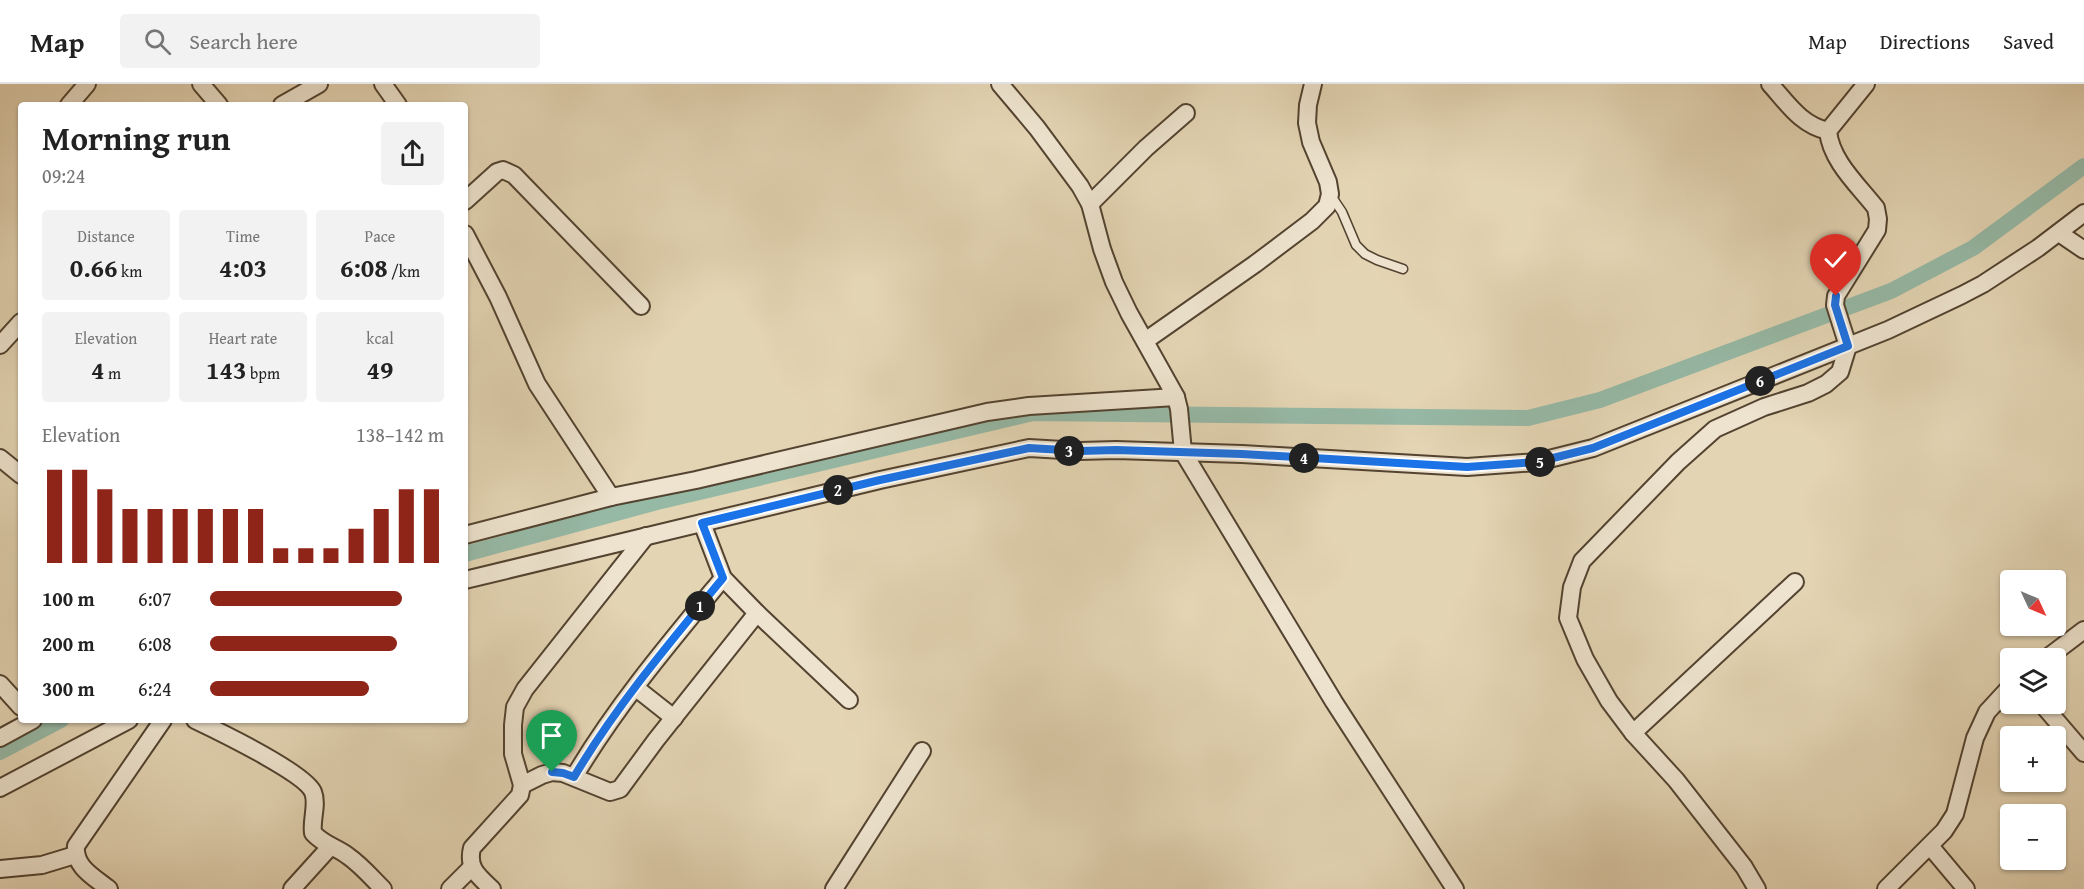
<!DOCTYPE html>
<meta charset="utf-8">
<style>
:root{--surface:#fff;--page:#f2f2f2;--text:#222;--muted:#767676;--line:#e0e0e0;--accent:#8f2418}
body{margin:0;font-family:"Gentium Book Plus",serif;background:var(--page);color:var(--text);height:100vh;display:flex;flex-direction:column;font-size:22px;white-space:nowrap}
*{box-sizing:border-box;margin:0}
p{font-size:20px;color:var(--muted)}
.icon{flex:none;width:33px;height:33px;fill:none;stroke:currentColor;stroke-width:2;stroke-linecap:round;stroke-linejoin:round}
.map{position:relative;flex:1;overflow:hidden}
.sheet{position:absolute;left:18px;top:18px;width:450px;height:621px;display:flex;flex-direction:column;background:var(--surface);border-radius:6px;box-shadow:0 2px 4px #0004}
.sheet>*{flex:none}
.needle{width:39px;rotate:134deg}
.buttons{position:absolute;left:2000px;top:486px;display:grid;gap:12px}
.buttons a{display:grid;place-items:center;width:66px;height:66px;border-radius:6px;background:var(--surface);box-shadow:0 2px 4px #0004;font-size:30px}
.pin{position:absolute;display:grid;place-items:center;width:51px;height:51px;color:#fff;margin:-62px -26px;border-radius:50% 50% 50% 0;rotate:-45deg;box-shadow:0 0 6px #0007}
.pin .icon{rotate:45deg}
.km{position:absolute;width:30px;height:30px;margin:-15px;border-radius:50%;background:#222;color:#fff;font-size:16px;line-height:30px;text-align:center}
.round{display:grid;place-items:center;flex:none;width:63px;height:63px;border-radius:6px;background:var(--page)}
.head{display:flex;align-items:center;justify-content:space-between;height:102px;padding:0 24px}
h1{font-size:33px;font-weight:700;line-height:45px}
.figures{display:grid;grid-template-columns:repeat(3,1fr);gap:9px;height:102px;padding:6px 24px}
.figures div{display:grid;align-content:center;border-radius:6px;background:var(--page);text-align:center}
.figures b{font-size:26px;font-weight:700}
.figures small{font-size:16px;font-weight:400}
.figures p{font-size:16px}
.chart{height:168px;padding:12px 24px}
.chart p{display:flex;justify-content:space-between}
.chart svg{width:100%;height:108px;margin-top:6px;stroke:var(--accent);stroke-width:6}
ul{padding:0 24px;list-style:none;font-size:20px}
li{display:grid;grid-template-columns:96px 72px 1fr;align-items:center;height:45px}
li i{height:15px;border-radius:8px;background:var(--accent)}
header{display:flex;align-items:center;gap:36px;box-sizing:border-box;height:84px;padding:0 30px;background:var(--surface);border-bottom:2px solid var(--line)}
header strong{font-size:28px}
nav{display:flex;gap:33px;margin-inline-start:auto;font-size:21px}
.search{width:420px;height:54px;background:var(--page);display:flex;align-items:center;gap:15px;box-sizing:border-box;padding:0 21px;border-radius:6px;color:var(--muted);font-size:22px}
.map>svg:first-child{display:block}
</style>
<header>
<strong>Map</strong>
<div class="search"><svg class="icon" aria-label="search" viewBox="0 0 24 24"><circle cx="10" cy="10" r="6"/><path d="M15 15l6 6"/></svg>Search here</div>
<nav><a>Map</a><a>Directions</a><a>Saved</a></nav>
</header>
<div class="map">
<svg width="2084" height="805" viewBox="0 0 2084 805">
<rect width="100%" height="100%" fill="#e3d4b3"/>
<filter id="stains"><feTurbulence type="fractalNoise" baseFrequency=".00333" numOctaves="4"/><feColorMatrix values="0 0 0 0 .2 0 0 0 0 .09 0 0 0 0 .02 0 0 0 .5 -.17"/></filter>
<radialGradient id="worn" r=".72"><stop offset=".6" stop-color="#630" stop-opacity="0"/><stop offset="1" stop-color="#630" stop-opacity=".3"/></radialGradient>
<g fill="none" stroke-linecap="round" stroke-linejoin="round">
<!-- canal -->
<g stroke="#96b9a6" stroke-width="16">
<path d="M465,470L657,418L1033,329L1528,334L1600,316L1891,207L1973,164L2084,82"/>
<path d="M0,668L61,636"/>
</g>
<defs>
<path id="service" d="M1330,110L1342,128L1356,161L1365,170L1377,176L1403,185"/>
<g id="minor">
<path d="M201,0L219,21"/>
<path d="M383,0L398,21"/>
<path d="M1000,0L1037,44L1080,102L1090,120L1102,165L1114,198L1129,229L1176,313L1179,325L1183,368L1334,618L1455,805"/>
<path d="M1770,0C1788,20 1801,41 1828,47"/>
<path d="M69,21L87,0"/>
<path d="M282,21L319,0"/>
<path d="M465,117L497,88L503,86L514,91L641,222"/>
<path d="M1090,120L1146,64L1186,29"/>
<path d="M2059,149L2084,166"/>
<path d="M465,150L498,213L537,300L611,413"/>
<path d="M1145,257L1255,180L1312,137L1327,122L1330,110L1328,98L1311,58L1307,39L1308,21L1313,0"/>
<path d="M0,261L21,238"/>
<path d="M0,374L21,391"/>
<path d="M702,439L723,494L757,529L849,616"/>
<path d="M465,451L611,413L696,396L987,328L1029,322L1176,313"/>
<path d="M465,496L880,396L1029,364L1080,367L1116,366L1242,370L1467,383L1537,378L1593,364L1888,246L1962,211L1983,200L2038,164L2084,129"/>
<path d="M2047,574L2084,546"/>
<path d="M0,600L21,623"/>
<path d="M636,604L674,634"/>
<path d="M2042,620L2084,669"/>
<path d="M195,636C216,646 305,689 313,708C318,720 311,736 313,749C324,761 336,763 348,772C361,781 372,794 383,805"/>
<path d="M1633,649L1795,498"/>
<path d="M0,654L33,636"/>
<path d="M574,693C616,622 671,557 723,494"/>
<path d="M522,701L542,691L552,688L563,689L610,708L620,705L656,656L757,529"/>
<path d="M0,704L129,636"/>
<path d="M1930,762L1966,805"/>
<path d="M0,785L42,781L75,771"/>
<path d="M109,805C94,793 74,783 76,762L163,636"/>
<path d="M292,805L330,763"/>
<path d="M450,805L472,783"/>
<path d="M492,805C478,792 467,784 472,764L520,711L522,701L513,670V641L515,623L525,605L646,452"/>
<path d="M834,805L922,667"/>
<path d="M1757,805L1744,783L1676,696L1633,649L1609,617L1585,575L1568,534L1572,503L1582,477L1678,378L1715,345L1764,323L1808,309L1826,300L1840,288L1848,262L1835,221L1836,212L1877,146L1878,135L1876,124C1858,101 1831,77 1828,47L1866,0"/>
<path d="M1886,805L1944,747L1955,730L1975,654L1987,628L2010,603"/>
</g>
</defs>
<!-- service casing -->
<use href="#service" stroke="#534330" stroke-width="11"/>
<!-- minor casing -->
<use href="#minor" stroke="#534330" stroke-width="20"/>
<!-- service -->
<use href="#service" stroke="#ede3ce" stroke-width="8"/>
<!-- minor -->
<use href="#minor" stroke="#ede3ce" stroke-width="16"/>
</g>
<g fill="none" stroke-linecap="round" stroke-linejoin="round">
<defs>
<path id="route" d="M552,688L563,689L574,693C616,622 671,557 723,494L702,439L880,396L1029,364L1080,367L1116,366L1242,370L1467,383L1537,378L1593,364L1848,262L1835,221L1836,212"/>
</defs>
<!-- route casing -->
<use href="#route" stroke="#fff" stroke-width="12"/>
<!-- route -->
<use href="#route" stroke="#1a73e8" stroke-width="8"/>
</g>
<rect width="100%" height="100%" filter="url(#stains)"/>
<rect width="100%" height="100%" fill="url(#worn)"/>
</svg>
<div class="buttons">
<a><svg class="needle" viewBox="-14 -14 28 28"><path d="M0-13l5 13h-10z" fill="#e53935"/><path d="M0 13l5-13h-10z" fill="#767676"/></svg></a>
<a><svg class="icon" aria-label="layers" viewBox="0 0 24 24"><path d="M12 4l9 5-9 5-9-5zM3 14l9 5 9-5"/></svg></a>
<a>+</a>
<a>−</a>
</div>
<div class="pin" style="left:552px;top:688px;background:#1e9e55"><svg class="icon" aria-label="arrive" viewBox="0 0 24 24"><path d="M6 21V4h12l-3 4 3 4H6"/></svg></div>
<div class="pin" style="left:1836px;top:212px;background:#d93025"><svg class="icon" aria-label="check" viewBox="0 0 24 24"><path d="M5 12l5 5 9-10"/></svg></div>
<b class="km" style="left:700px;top:522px">1</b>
<b class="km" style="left:838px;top:406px">2</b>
<b class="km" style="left:1069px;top:367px">3</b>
<b class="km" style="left:1304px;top:374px">4</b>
<b class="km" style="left:1540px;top:378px">5</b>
<b class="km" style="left:1760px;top:297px">6</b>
<section class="sheet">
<div class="head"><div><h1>Morning run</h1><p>09:24</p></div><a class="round"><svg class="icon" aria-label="share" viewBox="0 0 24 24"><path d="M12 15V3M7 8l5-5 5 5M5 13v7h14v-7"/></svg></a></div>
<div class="figures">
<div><p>Distance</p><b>0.66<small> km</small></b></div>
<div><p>Time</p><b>4:03</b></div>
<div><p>Pace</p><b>6:08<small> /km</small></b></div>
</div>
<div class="figures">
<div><p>Elevation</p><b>4<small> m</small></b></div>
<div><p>Heart rate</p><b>143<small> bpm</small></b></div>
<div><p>kcal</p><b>49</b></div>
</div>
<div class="chart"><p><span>Elevation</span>138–142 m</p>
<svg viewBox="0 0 160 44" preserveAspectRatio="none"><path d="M5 44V6M15 44V6M25 44V14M35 44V22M45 44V22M55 44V22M65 44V22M75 44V22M85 44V22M95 44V38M105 44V38M115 44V38M125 44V30M135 44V22M145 44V14M155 44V14"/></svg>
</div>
<ul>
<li><b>100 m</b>6:07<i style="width:82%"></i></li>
<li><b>200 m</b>6:08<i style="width:80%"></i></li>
<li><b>300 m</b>6:24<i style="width:68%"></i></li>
</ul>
</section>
</div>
